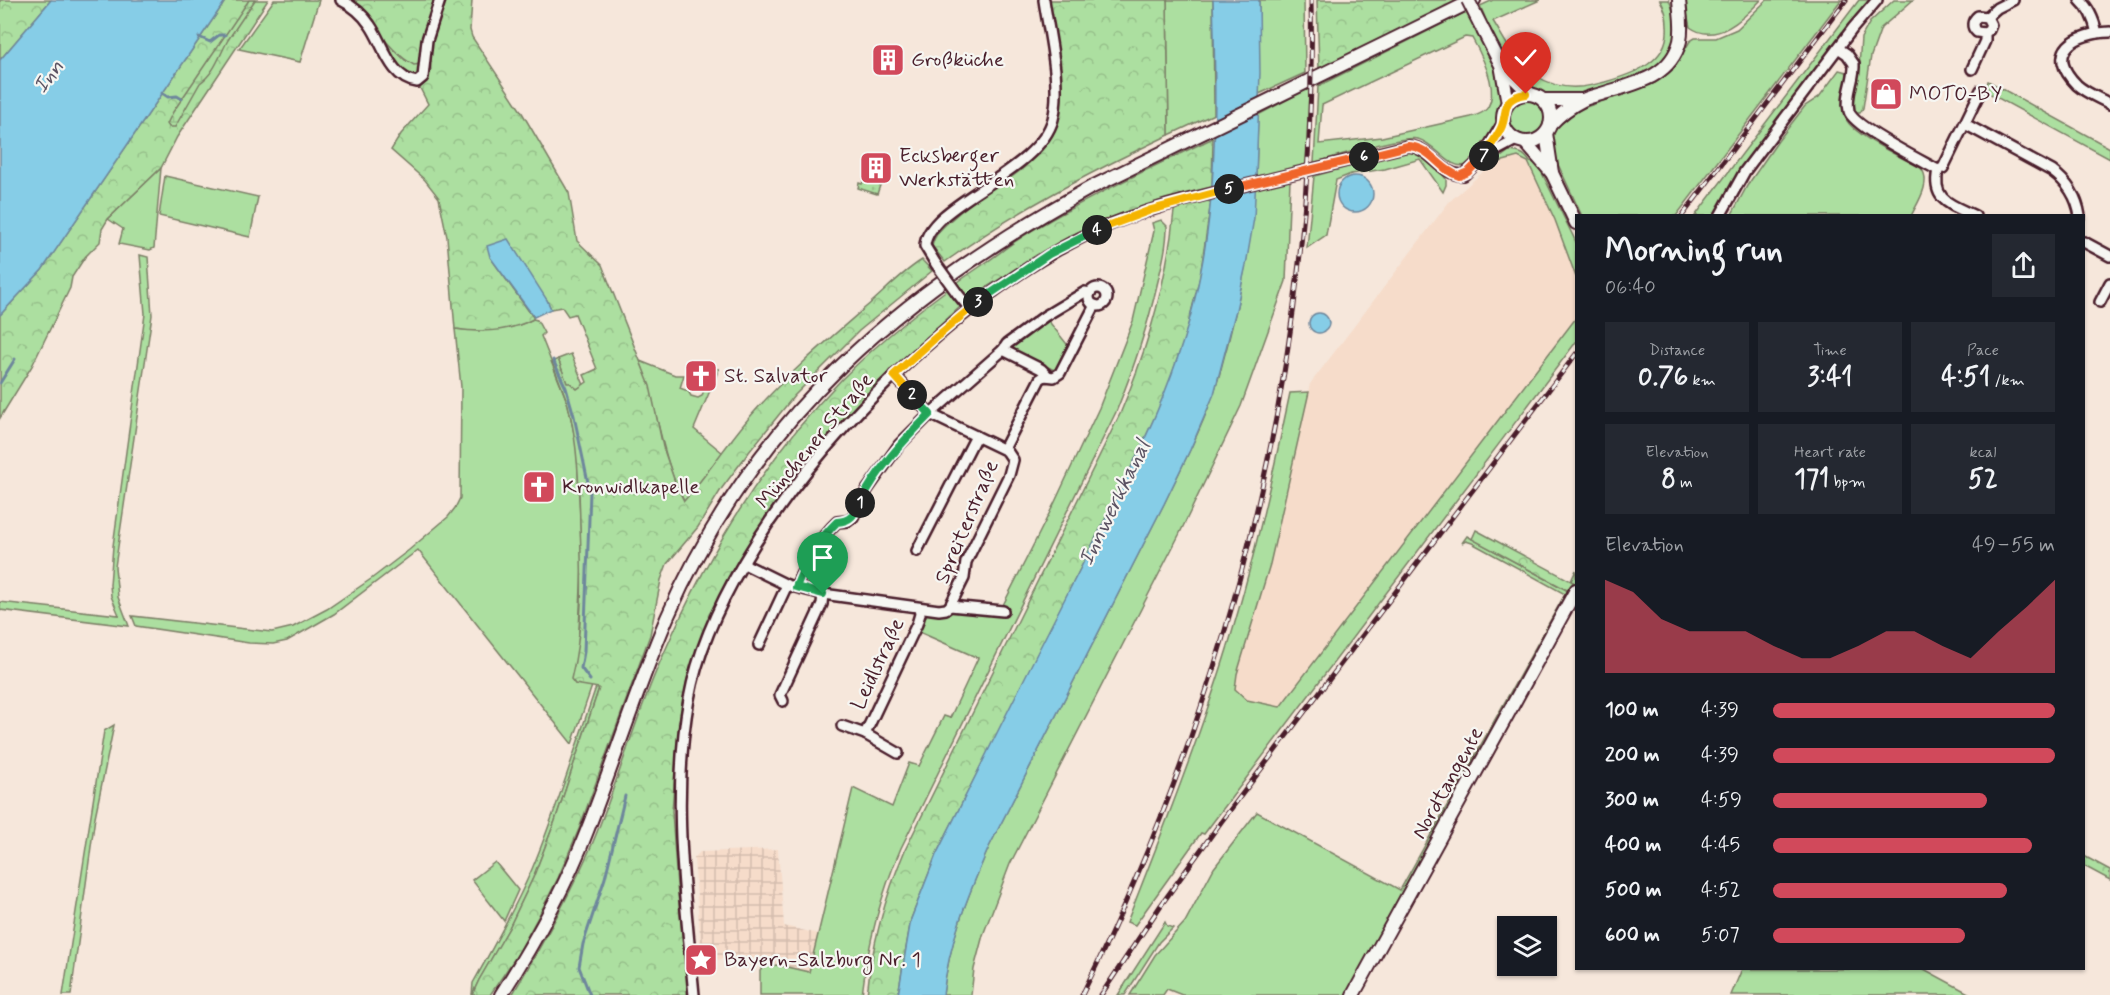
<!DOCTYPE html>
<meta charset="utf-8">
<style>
:root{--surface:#171b24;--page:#242831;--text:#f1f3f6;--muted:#9ea1a6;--accent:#d1495b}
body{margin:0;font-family:Mynerve,sans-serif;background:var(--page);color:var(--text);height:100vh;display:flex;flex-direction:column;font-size:22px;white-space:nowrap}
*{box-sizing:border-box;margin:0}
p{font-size:20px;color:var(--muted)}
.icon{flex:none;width:33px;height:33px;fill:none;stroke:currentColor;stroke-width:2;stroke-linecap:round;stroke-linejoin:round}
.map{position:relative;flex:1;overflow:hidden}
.details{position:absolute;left:1575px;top:214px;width:510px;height:756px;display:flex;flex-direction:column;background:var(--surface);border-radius:0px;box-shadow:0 2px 4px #0004}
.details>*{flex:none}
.fabs{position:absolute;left:1497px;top:916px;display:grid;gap:12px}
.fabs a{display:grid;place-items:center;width:60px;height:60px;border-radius:0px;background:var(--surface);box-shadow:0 2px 4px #0004;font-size:30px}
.pin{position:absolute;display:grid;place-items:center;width:51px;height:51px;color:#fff;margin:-62px -26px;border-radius:50% 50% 50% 0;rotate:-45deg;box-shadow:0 0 6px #0007}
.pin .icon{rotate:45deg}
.km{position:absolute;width:30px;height:30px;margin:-15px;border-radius:50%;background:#222;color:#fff;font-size:16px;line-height:30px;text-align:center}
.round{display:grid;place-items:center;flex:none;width:63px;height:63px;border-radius:0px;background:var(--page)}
.summary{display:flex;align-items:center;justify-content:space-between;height:102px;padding:0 30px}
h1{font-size:33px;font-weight:700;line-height:45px}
.metrics{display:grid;grid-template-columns:repeat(3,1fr);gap:9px;height:102px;padding:6px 30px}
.metrics div{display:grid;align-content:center;border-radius:0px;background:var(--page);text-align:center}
.metrics b{font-size:26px;font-weight:700}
.metrics small{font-size:16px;font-weight:400}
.metrics p{font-size:16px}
.chart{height:168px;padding:12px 30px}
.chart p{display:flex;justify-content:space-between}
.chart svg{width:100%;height:108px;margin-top:6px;fill:var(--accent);opacity:.7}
ul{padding:0 30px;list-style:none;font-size:20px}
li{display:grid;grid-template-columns:96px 72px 1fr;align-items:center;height:45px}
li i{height:15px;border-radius:8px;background:var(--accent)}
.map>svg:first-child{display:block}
</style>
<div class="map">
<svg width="2110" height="995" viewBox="0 0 2110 995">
<defs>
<pattern id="industrial-grid" width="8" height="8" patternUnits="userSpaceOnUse" patternTransform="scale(1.5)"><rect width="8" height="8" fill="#f6dcca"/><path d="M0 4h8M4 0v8" fill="none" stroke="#d4bcae"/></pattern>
<pattern id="forest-crowns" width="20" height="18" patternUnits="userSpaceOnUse" patternTransform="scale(1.5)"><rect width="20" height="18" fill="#acdfa0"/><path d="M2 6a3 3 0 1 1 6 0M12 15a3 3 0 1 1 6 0" fill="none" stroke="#96bf8a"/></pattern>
<pattern id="wetland-marsh" width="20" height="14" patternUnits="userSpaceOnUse" patternTransform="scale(1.5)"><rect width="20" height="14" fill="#acdfa0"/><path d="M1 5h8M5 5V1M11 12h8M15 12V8" fill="none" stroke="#96bf8a"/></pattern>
<pattern id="garden-dots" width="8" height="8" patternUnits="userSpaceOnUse" patternTransform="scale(1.5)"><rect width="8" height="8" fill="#acdfa0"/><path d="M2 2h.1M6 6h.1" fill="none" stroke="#96bf8a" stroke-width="1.8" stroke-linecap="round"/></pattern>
</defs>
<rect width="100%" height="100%" fill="#f6e7db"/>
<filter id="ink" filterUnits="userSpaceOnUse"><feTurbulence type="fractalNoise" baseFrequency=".0167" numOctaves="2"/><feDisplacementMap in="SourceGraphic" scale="12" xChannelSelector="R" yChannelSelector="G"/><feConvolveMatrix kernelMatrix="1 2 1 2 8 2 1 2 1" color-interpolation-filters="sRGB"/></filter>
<g filter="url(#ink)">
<!-- built -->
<path fill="#f6dcca" d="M1518,157L1528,162L1555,220L1576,277V318L1280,707L1247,700L1235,689L1237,674L1310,384L1449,202L1492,164Z"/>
<!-- industrial -->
<path fill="url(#industrial-grid)" d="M778,849L784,926L819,934L809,972L747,957L702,961L694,858L700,852Z"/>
<!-- green -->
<g fill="#acdfa0" stroke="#7b7f66" stroke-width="1.5" fill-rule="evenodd">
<path d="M274,0H319L300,62L239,49Z"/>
<path d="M1167,0H1213L1214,114L1169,135Z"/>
<path d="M1259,0H1304L1305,73L1259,94Z"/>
<path d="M1493,0H1540L1493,21C1505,40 1515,63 1535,75C1547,83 1563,88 1578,87C1587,87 1596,84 1605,82C1633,74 1670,62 1667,26C1667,17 1665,8 1660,0H1669C1674,11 1676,24 1674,36C1670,71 1633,78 1605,86C1580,94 1553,104 1530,87C1515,76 1502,57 1493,40C1488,29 1486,17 1480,6Z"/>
<path d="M1684,0H1761C1744,18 1716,46 1690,27Z"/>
<path d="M1767,0H1841L1676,216H1582L1555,158L1551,138L1557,124L1580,109L1655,83L1673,70L1690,41L1695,38H1716L1737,29Z"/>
<path d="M1859,0H1869L1741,168L1715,216H1695Z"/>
<path d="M1894,0H1913L1881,28L1871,56L1863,108L1860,113H1856L1852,105L1859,68L1861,38L1870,22Z"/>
<path d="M1466,12C1478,35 1501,67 1504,93C1505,101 1499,108 1499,116C1498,121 1499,124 1497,129L1468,165C1448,171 1437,144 1418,139C1401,135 1334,157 1314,163L1318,86ZM1465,37L1472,38C1481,54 1499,89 1488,107C1485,113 1477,115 1471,117L1382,137L1319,144L1322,105Z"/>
<path d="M374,29L406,61L421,64L420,74L418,77C399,79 383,43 374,29Z"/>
<path d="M1839,70L1847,72C1847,87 1841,105 1846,119C1853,135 1905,159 1921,168C1932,182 1918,202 1911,216H1731L1747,186L1778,141L1805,106L1819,97Z"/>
<path d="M1988,81L2110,148V159L1985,91Z"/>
<path d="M1309,88L1307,166L1256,176L1258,115Z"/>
<circle cx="1527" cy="118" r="19"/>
<path d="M1509,151C1520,152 1524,153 1530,162L1537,163L1576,242V277L1555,220L1528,162L1518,157L1492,164Z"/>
<path d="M1405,152H1417L1437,167L1446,179V185L1443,192L1420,159L1385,169L1351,174L1336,180L1326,235L1307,248L1314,176Z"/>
<path d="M161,168L154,248L150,250L119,244L123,229L108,219Z"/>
<path d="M165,176L258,197L250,237L159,216Z"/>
<path d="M1290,180L1286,281L1241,406L1179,535L1010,864L983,935L974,969L971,995H943C949,942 968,895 989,847L1164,504C1181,468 1200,433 1213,395C1219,380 1222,363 1227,347C1240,295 1252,243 1255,189Z"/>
<path d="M1161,220L1167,226C1167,246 1162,265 1157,285C1147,329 1133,370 1116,412L901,848C880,896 868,943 862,995H760V971L764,966L778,965L809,972L853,788L892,807L909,763L919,766L944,716L950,718L978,658L917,631C919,626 922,618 926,614C938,604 982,613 998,615L1054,504L1099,408L1133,321L1154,231L1152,223Z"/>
<path d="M140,255L148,257L152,315L115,567L118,597L129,626L0,610V602L119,615L111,596L110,585L113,546L145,314Z"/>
<path d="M1576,318V342L1204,834L1201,833L1135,925L1127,922C1156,849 1185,775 1210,701C1245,601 1268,497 1290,393L1309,392L1270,564L1237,674L1235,689L1247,700L1280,707Z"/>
<path d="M533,319L537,320L544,333L541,336L568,404L577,448L582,566L578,651L572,679L575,684L592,686L572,744L418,550L334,614L287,641L273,644L249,643L136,626L132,616L272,632L293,627L327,609L371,579L409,550L448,517L455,508L460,498L461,387L455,329C479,332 511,331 533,319Z"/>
<path d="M1047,319L1070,348L1059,368L1054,370L1010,348L1011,344Z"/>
<path d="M571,354L584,385L577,389L570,383L567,384L558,359Z"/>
<path d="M640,361L675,375H684L680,388L688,391L691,396L698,398L702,396L705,386L707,387L714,368L719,369L694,429L723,453L684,502C661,457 658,408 640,361Z"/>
<path d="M1467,536L1568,591L1573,582L1571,581L1576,570V582L1347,995H1182L1167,989L1163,995H1130L1155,955L1185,922L1214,868L1257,812L1400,890L1565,594L1472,543L1466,541L1462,543Z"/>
<path d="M596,687L599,688L555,821L533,878L509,928L479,980L472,995L473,983C494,946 515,908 532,869C557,810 575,748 596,687Z"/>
<path d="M114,725L95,817L71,995H63L104,731Z"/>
<path d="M495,862L518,890L504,921L472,880Z"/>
<path d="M1165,922L1167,926L1173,928L1159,942L1125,995H1118Z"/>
<path d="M1742,969H1924L1972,995H1731Z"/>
</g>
<!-- forest -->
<g fill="url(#forest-crowns)" stroke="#7b7f66" stroke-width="1.5">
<path d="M0,0H51L0,60Z"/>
<path d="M226,0H268L177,137L161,168L108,219L102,229L100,242L85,257L72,277L70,288L32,366L0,418V315L42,270Z"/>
<path d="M345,0H437L428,21L421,64L414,65C384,48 372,17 345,0Z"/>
<path d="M443,0H472L470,30L472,37L521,111L569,193L577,241L602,265L650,386L663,447L676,485L684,501C709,472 730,439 755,411C789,373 828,340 866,307C885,291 901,273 922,260L932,271L859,331L794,396L749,452L722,488L698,527L667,564L661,580L650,635L579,829L558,878L539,915L517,955L490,995H472L479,980L509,928L533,878L555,821L599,688L575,684L571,679C584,629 582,575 580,524C579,484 578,444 568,405C564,391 557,376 552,362L558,359L567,383H570L577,389L587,382L584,375L597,369L575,314L568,316L562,307L551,309L547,300L490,257L533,317V319C509,332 482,333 455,329L447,237L439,198L425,180L391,150L401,134L428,104L419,86L431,71C428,46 434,24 443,0Z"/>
<path d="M1049,0H1167L1169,135C1091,172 1015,211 945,262L932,246C935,231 948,223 960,212C967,207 974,200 981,195C991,188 1003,183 1013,176C1080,129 1058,69 1049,0Z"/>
<path d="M1317,0H1459L1319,69Z"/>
<path d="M1213,138L1212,188L1140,209L1087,229L1057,244L972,296L898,364L860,404L813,455L782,495L736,566L711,615L688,675L679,721L672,811L677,886L689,995H512C542,945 570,896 593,842C619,780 636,714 664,653C708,553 765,458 842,379C884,337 932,299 981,266C1000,253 1018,238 1038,227C1095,194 1154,166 1213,138Z"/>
<path d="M1207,200L1211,203L1210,208L1200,277L1185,337L1164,398L1131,468L936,855L911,919L898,995H867C872,944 885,897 905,850L1120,414C1148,348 1167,282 1174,211L1177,207Z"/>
<path d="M1476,530L1573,582L1569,591L1472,539Z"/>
<path d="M2084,856L2110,870V880L2084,866Z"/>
</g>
<!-- wetland -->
<path fill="url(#wetland-marsh)" stroke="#7b7f66" stroke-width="1.5" d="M249,0H255C246,13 237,26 228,40C220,54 215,73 200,83L175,127H169L167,124L173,112Z"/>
<!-- garden -->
<path fill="url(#garden-dots)" stroke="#7b7f66" stroke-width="1.5" d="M867,171L883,177L877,194L858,188L859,183L862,184Z"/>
<!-- water -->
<g fill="#86cde7" stroke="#6e879c" stroke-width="1.5">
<path d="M51,0H226L42,270L0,315V60Z"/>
<path d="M1213,0H1259L1260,73L1256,176L1254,218L1246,265L1236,310L1214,394L1190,450L1164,504L989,847C968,895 949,942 943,995H898L911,919L936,855C983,761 1029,668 1077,575C1126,478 1179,384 1200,275C1218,185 1216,91 1213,0Z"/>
<circle cx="1355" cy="194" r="18"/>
<path d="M508,239L547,300L551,309L534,317L490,257L487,246Z"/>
<circle cx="1319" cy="323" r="10"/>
</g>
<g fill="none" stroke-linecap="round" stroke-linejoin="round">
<!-- stream -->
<g stroke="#6e879c" stroke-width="3">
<path d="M199,37L210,42L219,35H225"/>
<path d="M162,93L168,97L177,96L182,99"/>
<path d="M553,360L566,388L574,416L590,492L584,652L581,668L590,680"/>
<path d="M0,383L15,359"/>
<path d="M590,995L579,967L583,944L605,878L625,796"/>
</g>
<defs>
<g id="minor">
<path d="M341,0C353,6 362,13 370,25C383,43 390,79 417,82L423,77L427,40L440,0"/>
<path d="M2080,0C2090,9 2094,20 2097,33"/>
<path d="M1987,17L1997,8L2013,0"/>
<path d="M2110,32C2076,33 2043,51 2077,85C2086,93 2099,98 2110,104"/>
<path d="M1838,48L1847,54L1854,64C1855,80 1845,95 1849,111C1852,126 1922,161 1938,170L1943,168L1981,90"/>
<path d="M1972,69L1985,41V33L1989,30L1991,25L1987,17L1978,16C1972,21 1971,27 1977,32L1985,33"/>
<path d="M1965,124L2052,171C2067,182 2077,197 2080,216"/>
<path d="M1486,156L1516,140"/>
<path d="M1938,170C1931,201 1952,205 1975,216"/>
<path d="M1720,216L1745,171L1853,28L1877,0"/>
<path d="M2084,242L2110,256"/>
<path d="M936,264L925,246C927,204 1039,173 1053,119C1062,85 1049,35 1044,0"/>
<circle cx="1098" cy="297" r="9"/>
<path d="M957,293L970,309"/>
<path d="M2100,302L2110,283"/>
<path d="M1003,350L1007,344L1045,316L1085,292L1090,293"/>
<path d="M894,375L930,414L1007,451L1013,460L1009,475L966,562L964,578L950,606"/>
<path d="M1004,449L1040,379L1045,376L1054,377L1060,373L1095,305"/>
<path d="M917,551L976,436"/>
<path d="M744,564L787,585L823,594L939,610L946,609L950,606L1003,611"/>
<path d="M796,587C805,564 819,539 837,522L848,521L853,517L867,490L899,445L930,414L1003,350L1041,369L1048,376"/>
<path d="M759,645L787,585"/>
<path d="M783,701L780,695L822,604L823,594"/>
<path d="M842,726L865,734L898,753"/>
<path d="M865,734L917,624L920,614L919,608"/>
<path d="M694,995C685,896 671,797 689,699C721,524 939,301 1097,230C1144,209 1193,198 1242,186C1298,173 1353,159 1408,146C1432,147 1441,177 1464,175L1481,159L1503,123"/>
</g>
<g id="major">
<path d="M1484,32L1501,65L1508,103"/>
<path d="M1502,66L1530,94"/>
<circle cx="1527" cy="118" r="24"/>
<path d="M1543,100H1581"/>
<path d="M1550,125C1559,115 1571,106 1583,100C1588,97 1595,96 1601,94C1632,84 1670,79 1680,41C1683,28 1680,13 1679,0"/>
<path d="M1546,133L1552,173L1576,223"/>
<path d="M1525,142L1552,173"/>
<path d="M501,995C534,943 565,889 587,831C615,760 637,687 667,618C755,416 901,292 1090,188L1474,0"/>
<path d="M1353,995L1576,590"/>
</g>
</defs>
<!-- minor casing -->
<use href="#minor" stroke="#4a1f2b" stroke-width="14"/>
<!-- major casing -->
<use href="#major" stroke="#4a1f2b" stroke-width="16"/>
<!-- minor -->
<use href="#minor" stroke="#f6f6f2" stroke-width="9"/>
<!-- major -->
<use href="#major" stroke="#f6f6f2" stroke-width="12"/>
<defs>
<g id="rail">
<path d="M1682,216L1846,0"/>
<path d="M1082,995C1235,686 1318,345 1311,0"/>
<path d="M1101,995L1161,905L1221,822L1576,354"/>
</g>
</defs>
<!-- rail casing -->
<use href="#rail" stroke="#4a1f2b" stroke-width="5"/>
<!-- rail -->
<use href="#rail" stroke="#f6f6f2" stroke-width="3" stroke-dasharray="9" stroke-linecap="butt"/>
<defs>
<path id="minor-bridge" d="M936,264L957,293"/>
<path id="major-bridge" d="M1468,0L1484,32"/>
</defs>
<!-- minor-bridge casing -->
<use href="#minor-bridge" stroke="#4a1f2b" stroke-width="14" stroke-linecap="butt"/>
<!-- major-bridge casing -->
<use href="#major-bridge" stroke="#4a1f2b" stroke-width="16" stroke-linecap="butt"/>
<!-- minor-bridge -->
<use href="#minor-bridge" stroke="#f6f6f2" stroke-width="9"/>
<!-- major-bridge -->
<use href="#major-bridge" stroke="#f6f6f2" stroke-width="12"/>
</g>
</g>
<g fill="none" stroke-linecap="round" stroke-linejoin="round" filter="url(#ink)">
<defs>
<path id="split-1" d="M823,594L796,587C805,564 819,539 837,522C851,521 854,515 860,503"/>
<path id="split-2" d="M860,503C878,468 903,441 930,414L912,395"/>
<path id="split-3" d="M912,395L894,375L934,339L978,302"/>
<path id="split-4" d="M978,302L1049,254L1097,230"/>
<path id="split-5" d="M1097,230L1151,210L1229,189"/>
<path id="split-6" d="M1229,189L1364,157"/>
<path id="split-7" d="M1364,157L1408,146C1431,147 1439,170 1459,176L1468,172L1484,156"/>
<path id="split-8" d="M1484,156C1490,146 1498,136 1502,126C1508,109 1501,98 1526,94"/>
</defs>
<!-- split-1 casing -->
<use href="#split-1" stroke="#fff" stroke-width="12"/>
<!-- split-2 casing -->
<use href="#split-2" stroke="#fff" stroke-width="12"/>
<!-- split-3 casing -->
<use href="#split-3" stroke="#fff" stroke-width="12"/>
<!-- split-4 casing -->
<use href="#split-4" stroke="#fff" stroke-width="12"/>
<!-- split-5 casing -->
<use href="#split-5" stroke="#fff" stroke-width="12"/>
<!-- split-6 casing -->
<use href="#split-6" stroke="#fff" stroke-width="12"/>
<!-- split-7 casing -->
<use href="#split-7" stroke="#fff" stroke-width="12"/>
<!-- split-8 casing -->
<use href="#split-8" stroke="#fff" stroke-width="12"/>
<!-- split-1 -->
<use href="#split-1" stroke="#22a559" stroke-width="8"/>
<!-- split-2 -->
<use href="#split-2" stroke="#22a559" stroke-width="8"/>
<!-- split-3 -->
<use href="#split-3" stroke="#f5b400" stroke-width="8"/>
<!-- split-4 -->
<use href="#split-4" stroke="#22a559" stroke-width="8"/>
<!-- split-5 -->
<use href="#split-5" stroke="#f5b400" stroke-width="8"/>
<!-- split-6 -->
<use href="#split-6" stroke="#f0652b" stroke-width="8"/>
<!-- split-7 -->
<use href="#split-7" stroke="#f0652b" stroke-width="8"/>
<!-- split-8 -->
<use href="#split-8" stroke="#f5b400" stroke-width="8"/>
</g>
<!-- icons -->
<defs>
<symbol id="building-square" viewBox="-11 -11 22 22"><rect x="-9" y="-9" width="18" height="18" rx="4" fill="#d1495b" stroke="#f6f6f2"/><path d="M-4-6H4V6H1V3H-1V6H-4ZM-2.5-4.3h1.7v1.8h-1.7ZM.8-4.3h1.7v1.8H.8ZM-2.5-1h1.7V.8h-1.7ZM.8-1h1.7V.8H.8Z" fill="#fff"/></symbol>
<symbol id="shop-square" viewBox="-11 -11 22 22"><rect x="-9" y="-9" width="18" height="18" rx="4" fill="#d1495b" stroke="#f6f6f2"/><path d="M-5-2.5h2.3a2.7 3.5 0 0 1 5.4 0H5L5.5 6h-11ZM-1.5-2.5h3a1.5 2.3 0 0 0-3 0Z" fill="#fff"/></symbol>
<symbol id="church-square" viewBox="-11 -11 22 22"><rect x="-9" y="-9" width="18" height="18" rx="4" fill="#d1495b" stroke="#f6f6f2"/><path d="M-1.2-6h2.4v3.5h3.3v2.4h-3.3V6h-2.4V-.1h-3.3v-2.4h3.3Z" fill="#fff"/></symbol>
<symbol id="sight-square" viewBox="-11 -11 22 22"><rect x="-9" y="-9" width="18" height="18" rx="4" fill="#d1495b" stroke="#f6f6f2"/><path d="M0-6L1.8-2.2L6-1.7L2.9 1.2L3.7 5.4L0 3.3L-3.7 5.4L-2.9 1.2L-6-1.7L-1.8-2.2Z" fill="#fff"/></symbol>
</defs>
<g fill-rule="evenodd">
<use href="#building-square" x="869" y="41" width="38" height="38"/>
<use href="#shop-square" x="1867" y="75" width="38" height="38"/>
<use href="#building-square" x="857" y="149" width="38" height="38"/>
<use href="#church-square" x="682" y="357" width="38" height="38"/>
<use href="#church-square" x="520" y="468" width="38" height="38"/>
<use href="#sight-square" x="682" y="941" width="38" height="38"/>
</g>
<g text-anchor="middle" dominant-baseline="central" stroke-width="4.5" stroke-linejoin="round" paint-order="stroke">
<!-- poi labels -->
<g font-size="21" fill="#4a1f2b" stroke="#f6f6f2" text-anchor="start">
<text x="911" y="60">Großküche</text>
<text x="1909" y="94">MOTO-BY</text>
<text x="899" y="156">Ecksberger<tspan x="899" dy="24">Werkstätten</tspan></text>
<text x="724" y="376">St. Salvator</text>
<text x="562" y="487">Kronwidlkapelle</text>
<text x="724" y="960">Bayern-Salzburg Nr. 1</text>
</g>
<!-- street labels -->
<g font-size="21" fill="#4a1f2b" stroke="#f6f6f2">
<text transform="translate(815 441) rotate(-50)">Münchener Straße</text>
<text transform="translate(967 522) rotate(-67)">Spreiterstraße</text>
<text transform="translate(878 664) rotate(-65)">Leidlstraße</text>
<text transform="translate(1448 783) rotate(-61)">Nordtangente</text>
</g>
<!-- water labels -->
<g font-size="22" font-style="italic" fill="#5c5363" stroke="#f6f6f2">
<text transform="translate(49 77) rotate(-53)">Inn</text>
<text transform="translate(1115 503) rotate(-64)">Innwerkkanal</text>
</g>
</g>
</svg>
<div class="fabs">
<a><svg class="icon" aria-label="layers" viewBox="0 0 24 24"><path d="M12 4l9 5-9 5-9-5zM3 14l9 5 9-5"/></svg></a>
</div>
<div class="pin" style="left:823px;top:594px;background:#1e9e55"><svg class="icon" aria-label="arrive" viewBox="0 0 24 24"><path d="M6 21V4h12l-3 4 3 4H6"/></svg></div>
<div class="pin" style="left:1526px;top:94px;background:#d93025"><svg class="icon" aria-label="check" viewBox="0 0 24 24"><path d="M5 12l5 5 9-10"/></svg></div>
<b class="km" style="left:860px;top:503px">1</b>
<b class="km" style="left:912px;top:395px">2</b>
<b class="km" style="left:978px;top:302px">3</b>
<b class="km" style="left:1097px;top:230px">4</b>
<b class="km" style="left:1229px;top:189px">5</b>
<b class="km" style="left:1364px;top:157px">6</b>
<b class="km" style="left:1484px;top:156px">7</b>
<section class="details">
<div class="summary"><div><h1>Morning run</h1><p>06:40</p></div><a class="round"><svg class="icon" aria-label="share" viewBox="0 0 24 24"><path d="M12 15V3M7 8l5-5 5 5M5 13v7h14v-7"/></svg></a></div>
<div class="metrics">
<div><p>Distance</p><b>0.76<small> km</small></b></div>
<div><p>Time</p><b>3:41</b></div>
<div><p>Pace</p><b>4:51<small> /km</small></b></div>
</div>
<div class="metrics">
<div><p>Elevation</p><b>8<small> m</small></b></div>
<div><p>Heart rate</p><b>171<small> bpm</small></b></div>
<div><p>kcal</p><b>52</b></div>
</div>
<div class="chart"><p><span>Elevation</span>49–55 m</p>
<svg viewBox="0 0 160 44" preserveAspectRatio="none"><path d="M0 44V6L10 11L20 22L30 27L40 27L50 27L60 33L70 38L80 38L90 33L100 27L110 27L120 33L130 38L140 27L150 17L160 6V44z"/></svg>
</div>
<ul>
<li><b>100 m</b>4:39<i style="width:100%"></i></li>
<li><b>200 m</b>4:39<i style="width:100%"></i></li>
<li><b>300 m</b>4:59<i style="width:76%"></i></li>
<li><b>400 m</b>4:45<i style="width:92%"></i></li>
<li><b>500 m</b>4:52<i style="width:83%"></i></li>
<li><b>600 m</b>5:07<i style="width:68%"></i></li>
</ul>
</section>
</div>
